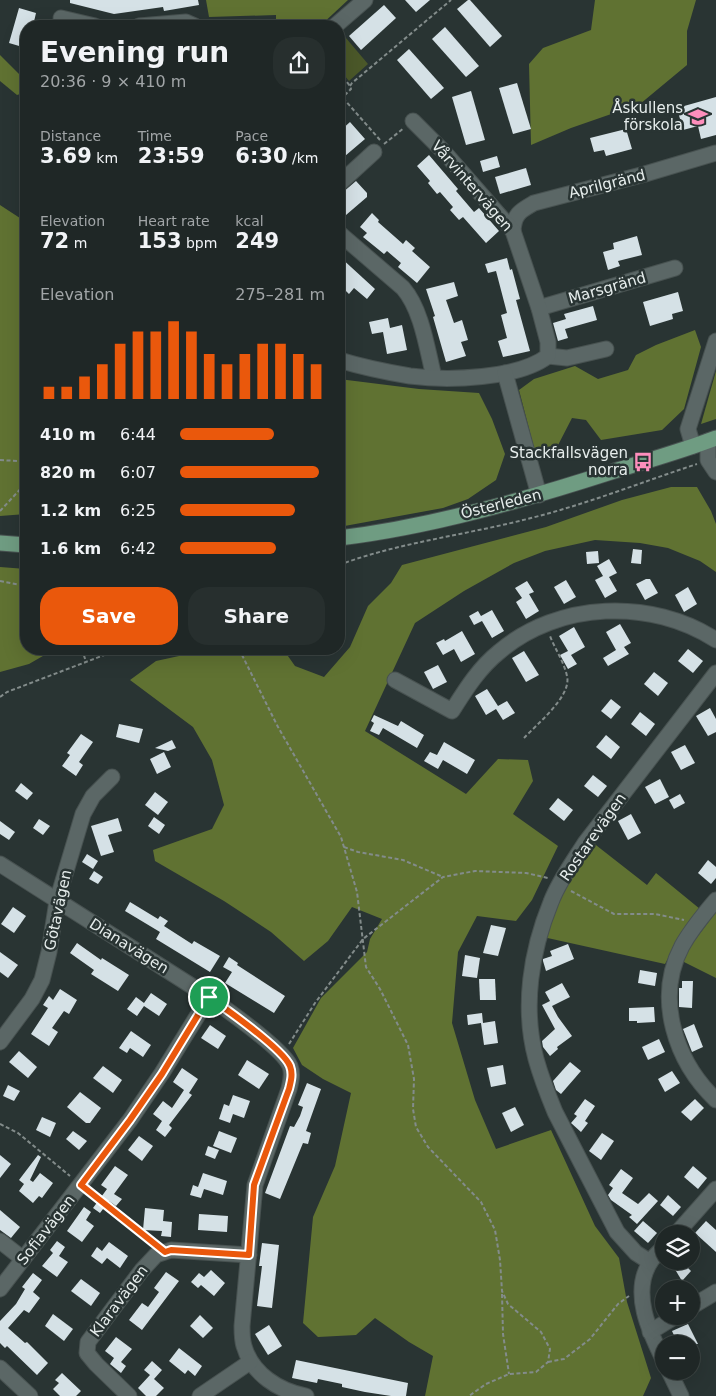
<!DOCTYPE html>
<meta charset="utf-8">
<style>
:root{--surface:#1f2726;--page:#272f2e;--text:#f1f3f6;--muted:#a1a5a7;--line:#3c4443;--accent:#ea580c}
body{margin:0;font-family:"DejaVu Sans",sans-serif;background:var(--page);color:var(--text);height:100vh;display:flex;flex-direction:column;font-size:19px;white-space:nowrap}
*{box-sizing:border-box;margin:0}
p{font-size:16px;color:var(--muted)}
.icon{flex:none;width:28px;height:28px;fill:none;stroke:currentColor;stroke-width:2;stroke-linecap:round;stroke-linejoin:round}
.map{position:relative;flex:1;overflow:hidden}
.details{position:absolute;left:20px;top:20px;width:325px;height:635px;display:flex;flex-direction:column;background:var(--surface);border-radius:20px;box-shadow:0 5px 20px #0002,0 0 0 1px var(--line)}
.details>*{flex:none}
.controls{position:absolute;left:655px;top:1225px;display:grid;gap:10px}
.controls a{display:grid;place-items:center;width:45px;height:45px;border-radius:50%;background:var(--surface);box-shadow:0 5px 20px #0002,0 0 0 1px var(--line);font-size:25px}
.pin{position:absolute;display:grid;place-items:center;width:42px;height:42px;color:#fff;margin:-21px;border:2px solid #fff;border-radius:50%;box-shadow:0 1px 5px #0007}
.round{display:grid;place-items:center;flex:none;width:52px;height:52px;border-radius:20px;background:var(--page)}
.headline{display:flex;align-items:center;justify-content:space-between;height:85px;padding:0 20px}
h1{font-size:28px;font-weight:800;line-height:38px}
.stats{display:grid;grid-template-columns:repeat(3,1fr);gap:8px;height:85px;padding:5px 20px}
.stats div{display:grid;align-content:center}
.stats b{font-size:21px;font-weight:800}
.stats small{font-size:14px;font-weight:400}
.stats p{font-size:14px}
.chart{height:140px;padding:10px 20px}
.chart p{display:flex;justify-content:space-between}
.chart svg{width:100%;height:90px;margin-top:5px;stroke:var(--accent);stroke-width:6}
.cta{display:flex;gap:10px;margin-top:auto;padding:10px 20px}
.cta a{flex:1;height:58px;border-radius:20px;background:var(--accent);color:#fff;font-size:20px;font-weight:800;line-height:58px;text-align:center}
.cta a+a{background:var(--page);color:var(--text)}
ul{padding:0 20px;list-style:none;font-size:16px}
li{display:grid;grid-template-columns:80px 60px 1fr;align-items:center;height:38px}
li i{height:12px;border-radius:6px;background:var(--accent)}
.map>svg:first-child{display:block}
</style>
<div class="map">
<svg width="716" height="1396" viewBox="0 0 716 1396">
<rect width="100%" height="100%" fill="#293433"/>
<!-- green -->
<path fill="#4b5829" d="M340,31L368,64L349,81L339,69Z"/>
<!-- forest -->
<g fill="#607232">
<path d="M206,0H348L320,26H276V15L209,17Z"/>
<path d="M595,0H696L687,31V65L640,104L571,128L531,145L529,64L543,48L591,30Z"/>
<path d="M0,55L26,81V92L17,95L0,81Z"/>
<path d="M0,205L26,222V514L0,516Z"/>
<path d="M695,330L701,347L684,409L662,430L601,440L586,420L572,418L556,449L534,448L519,390L534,379L575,366L598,379L628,370L636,355L656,345Z"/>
<path d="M716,371V419L701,424Z"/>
<path d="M339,379L419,389L479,393L492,419L505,454L496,480L468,499L443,508L339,527Z"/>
<path d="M671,487H697L711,511L716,524V572L700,561L668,548L640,543L595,540L545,551L514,563L464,591L415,623L365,731L466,794L498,759L528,760L533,781L513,814L558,846L532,900L516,921L477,916L458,952L452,1023L475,1100L496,1149L551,1130L595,1226L619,1258L627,1302L651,1378L643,1396H425L433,1356L409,1342L375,1318L356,1335L318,1337L303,1323L313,1217L335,1166L351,1093L323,1079L302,1065L293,1048L321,998L367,952L370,939L382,919L352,907L328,941L304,961L271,932L224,901L155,861L153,850L212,829L224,805L212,760L193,727L130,680L156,661L202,651L223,649H283L295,666L324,677L350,647L368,606L391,583L402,565L546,527L622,500Z"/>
<path d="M0,567L26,569V649H55L29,664L0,672Z"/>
<path d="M592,842L647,885L656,873L700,909L682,932L665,964L543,937L559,897Z"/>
<path d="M716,912V978L680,960Z"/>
</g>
<!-- building -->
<g fill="#d5e1e6">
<path d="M70,0H198L199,5L164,11L163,7L114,14L70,3Z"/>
<path d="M405,0H430L416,12Z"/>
<path d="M468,0H470L502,36L490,47L457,9Z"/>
<path d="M384,5L396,18L361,50L349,36Z"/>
<path d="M19,8L36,13L33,26H26V48L9,43Z"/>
<path d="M445,27L479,66L466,77L432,39Z"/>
<path d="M409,49L444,88L431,99L397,60Z"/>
<path d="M517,83L531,129L513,134L499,88Z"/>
<path d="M471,91L485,140L466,145L452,97Z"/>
<path d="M716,97V135L701,139L698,126L683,130L677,108Z"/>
<path d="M350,122L365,139L345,156L343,154L339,158V132Z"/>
<path d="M626,129L632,149L606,156L604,150L594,152L590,138Z"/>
<path d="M429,155L458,189L456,191L474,212L479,208L499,231L486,243L463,217L459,220L450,210L453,207L440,192L437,194L428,183L430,181L417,166Z"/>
<path d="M497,156L500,167L483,172L480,161Z"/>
<path d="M526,168L531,185L500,194L495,177Z"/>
<path d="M356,181L367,193V197L339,221V199L344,194L342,193Z"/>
<path d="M372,213L379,220L378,222L403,244L406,240L415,248L412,251L430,267L417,283L398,267L401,263L387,251L384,254L363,237L367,233L360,227Z"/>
<path d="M637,236L642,255L618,261L620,266L608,270L603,252L614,249L613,243Z"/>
<path d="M339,256L375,289L367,299L354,288L349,294L339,284Z"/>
<path d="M507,258L510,270L512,269L520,299L516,300L530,351L503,357L498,341L507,338L501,315L507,313L496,271L488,273L485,264Z"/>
<path d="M454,282L458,296L446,300L454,323L462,320L468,340L461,342L466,356L446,362L433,317L435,316L426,289Z"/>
<path d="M678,292L683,311L672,314L673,319L650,326L643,302Z"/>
<path d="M593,306L597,320L565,329L568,338L558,341L553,323L566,319L564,314Z"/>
<path d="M388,318L390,328L402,325L407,350L387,354L383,332L372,334L369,322Z"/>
<path d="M633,549L642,550L641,564L631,563Z"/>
<path d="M598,551L599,563L587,564L586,552Z"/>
<path d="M609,559L617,573L609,577L617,591L605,598L595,580L603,576L597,566Z"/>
<path d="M646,579H650L658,593L645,600L636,584Z"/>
<path d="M566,580L576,597L564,604L554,587Z"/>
<path d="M527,581L534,592L529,594L539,611L526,619L516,602L522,598L515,588Z"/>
<path d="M688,587L697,604L684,612L675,595Z"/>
<path d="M492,610L504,631L492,638L482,621L474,625L469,616L478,611L481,616Z"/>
<path d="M620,624L631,643L624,647L629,654L608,666L603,658L616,650L606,632Z"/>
<path d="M574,627L585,647L571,655L577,664L568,669L560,655L568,651L559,636Z"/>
<path d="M462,631L475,654L461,662L454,649L443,655L436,643L444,639L445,641Z"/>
<path d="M688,649L703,661L693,673L678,661Z"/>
<path d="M524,651L539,675L526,682L512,658Z"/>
<path d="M438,665L447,682L433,689L424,672Z"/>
<path d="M654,672L668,683L658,696L644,684Z"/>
<path d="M487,689L498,706L507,701L515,713L503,720L496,709L486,715L475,696Z"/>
<path d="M611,699L621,707L611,719L601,711Z"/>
<path d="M710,708L716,719V732L708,736L696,716Z"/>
<path d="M640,712L655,724L646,736L631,724Z"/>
<path d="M374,715L398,726L401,721L424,735L417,748L383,728L379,735L370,731L374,723L371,721Z"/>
<path d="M119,724L143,729L139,743L116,737Z"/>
<path d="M81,734L93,742L79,762L83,765L76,776L62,766L70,755L67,753Z"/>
<path d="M606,735L620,747L611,759L596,747Z"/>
<path d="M172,740L176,748L168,751L155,748Z"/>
<path d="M444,742L475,760L467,774L443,760L438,769L424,761L430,752L437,755Z"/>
<path d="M685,745L695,763L681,770L671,752Z"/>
<path d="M164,752L171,767L157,774L150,759Z"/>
<path d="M593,775L607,786L598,797L584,786Z"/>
<path d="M660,779L669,797L655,804L645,787Z"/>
<path d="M21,783L33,793L27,800L15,791Z"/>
<path d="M155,792L168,802L158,815L145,805Z"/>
<path d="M680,794L685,803L674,809L669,800Z"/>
<path d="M558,798L573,810L564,821L549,809Z"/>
<path d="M631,814L641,833L628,840L618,821Z"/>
<path d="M154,817L165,825L159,834L148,826Z"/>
<path d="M118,818L122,831L108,835L114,852L101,856L91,826Z"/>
<path d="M39,819L50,826L43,835L33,828Z"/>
<path d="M0,821L15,832L9,840L0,834Z"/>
<path d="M87,854L98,861L93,869L82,862Z"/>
<path d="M708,860L716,867V878L711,884L698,873Z"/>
<path d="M94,871L103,877L98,884L89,879Z"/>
<path d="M130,902L158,919L160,916L168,921L164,926L192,944L194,941L220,956L210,972L156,939L160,932L125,911Z"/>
<path d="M13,907L26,916L14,933L1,924Z"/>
<path d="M491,925L506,928L498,956L483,953Z"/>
<path d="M77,943L101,960L102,958L129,975L118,991L91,974L94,970L70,953Z"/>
<path d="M568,944L574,959L546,971L543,961V959L552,956L550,951Z"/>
<path d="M0,952L18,965L8,978L0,972Z"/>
<path d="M465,955L480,958L477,978L462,976Z"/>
<path d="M229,957L238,963L237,965L285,996L274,1013L225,983L232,972L223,967Z"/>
<path d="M640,970L657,973L655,986L638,983Z"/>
<path d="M479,979H495L496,1000H480Z"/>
<path d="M682,981H693L692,1008L679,1007V988H682Z"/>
<path d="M562,983L570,997L552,1006L558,1017L572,1036L557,1047L558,1049L550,1056L543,1047L542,1041L555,1029L542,1005L550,1001L545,992Z"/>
<path d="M60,989L77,1000L69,1014L64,1011L52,1028L58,1032L49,1046L31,1034L48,1008L43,1005L49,996L53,1000Z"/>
<path d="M151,993L167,1004L159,1016L144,1006L137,1016L127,1009L136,997L144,1003Z"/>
<path d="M654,1007L655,1022L637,1023V1021H629V1008Z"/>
<path d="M482,1013L483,1023L495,1021L498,1043L484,1045L481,1023L468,1025L467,1015Z"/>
<path d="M694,1024L703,1047L692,1052L683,1029Z"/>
<path d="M210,1025L226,1036L218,1049L201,1038Z"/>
<path d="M131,1031L151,1045L143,1057L130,1048L127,1053L119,1048Z"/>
<path d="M659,1039L665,1052L648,1060L642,1047Z"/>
<path d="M19,1051L37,1067L28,1078L9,1062Z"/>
<path d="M247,1060L269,1074L259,1089L238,1075Z"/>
<path d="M570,1062L581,1071L561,1094L556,1090L553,1081Z"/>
<path d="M503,1065L506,1084L491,1087L487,1068Z"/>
<path d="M103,1066L122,1080L113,1093L93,1078Z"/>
<path d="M182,1068L198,1079L189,1093L192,1095L169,1125L172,1128L165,1137L156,1130L162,1121L153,1114L163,1101L172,1108L184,1090L173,1082Z"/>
<path d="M672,1071L680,1083L665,1092L658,1079Z"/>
<path d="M307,1083L321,1089L306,1131L311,1133L308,1144L303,1143L280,1199L265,1193L290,1126L294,1127L300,1116L303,1107L298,1105Z"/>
<path d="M8,1085L20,1091L14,1101L3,1096Z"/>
<path d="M80,1092L101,1108L90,1123H86L67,1107Z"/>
<path d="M233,1095L250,1101L244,1118L233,1114L230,1123L219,1119L224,1104L229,1106Z"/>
<path d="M585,1099L595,1106L585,1121L588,1123L581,1132L571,1123L577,1116L574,1114Z"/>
<path d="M695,1099L704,1108L691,1121L681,1112Z"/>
<path d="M515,1107L524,1125L511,1132L502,1113Z"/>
<path d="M42,1117L56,1123L50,1137L36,1130Z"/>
<path d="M73,1131L87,1141L79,1150L66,1139Z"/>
<path d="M219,1131L237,1138L231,1153L213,1146Z"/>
<path d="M602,1133L614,1141L601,1160L589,1151Z"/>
<path d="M139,1136L153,1146L142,1161L128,1150Z"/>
<path d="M208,1146L219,1150L215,1159L205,1155Z"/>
<path d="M0,1155L11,1164L0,1178Z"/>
<path d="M38,1155L41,1157L30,1180L33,1182L40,1173L53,1183L42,1198L39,1196L33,1203L19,1191L24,1184L19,1180Z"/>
<path d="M115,1166L128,1175L114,1194L122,1199L116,1206L109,1201L100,1213L93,1208L107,1189L101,1185Z"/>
<path d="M693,1166L707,1178L698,1189L684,1177Z"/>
<path d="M621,1169L633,1178L622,1193L638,1204L649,1193L658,1201L637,1224L629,1217L632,1215L611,1200L608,1195L613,1188L609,1185Z"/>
<path d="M203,1173L227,1181L223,1195L204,1189L201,1198L190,1195L193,1185L198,1187Z"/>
<path d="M668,1195L681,1207L673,1216L660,1205Z"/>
<path d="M84,1207L91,1212L86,1220L94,1226L82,1242L67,1231Z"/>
<path d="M145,1208L164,1210L163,1221L172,1222L171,1237L161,1236L162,1231L143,1230Z"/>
<path d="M0,1210L20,1227L11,1238L0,1230Z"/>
<path d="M199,1214L228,1216L227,1232L198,1230Z"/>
<path d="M643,1221L657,1233L648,1243L634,1231Z"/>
<path d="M706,1221L716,1230V1252L695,1233Z"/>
<path d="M57,1241L65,1247L59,1256L68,1262L57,1277L42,1266L53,1253L50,1250Z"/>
<path d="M109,1242L128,1256L120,1268L107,1258L102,1264L91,1256L97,1247L102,1251Z"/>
<path d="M262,1243L279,1245L272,1308L257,1306L262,1266H259Z"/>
<path d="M670,1261H681L691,1271L682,1281Z"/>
<path d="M211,1270L225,1283L214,1296L201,1285L198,1288L191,1282L199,1273L204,1277Z"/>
<path d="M166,1272L179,1281L142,1330L129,1320L142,1303L148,1307L159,1292L154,1288Z"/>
<path d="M33,1273L42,1280L33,1292L40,1298L29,1313L24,1310L8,1328L25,1343L27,1342L48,1363L37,1375L7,1346L5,1348L0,1343V1321L16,1304L25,1289L22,1287Z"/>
<path d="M81,1279L100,1293L91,1306L71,1291Z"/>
<path d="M53,1314L73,1329L64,1341L45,1326Z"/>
<path d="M200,1315L213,1328L203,1338L190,1326Z"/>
<path d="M688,1324L698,1344H678L672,1331Z"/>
<path d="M269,1325L282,1346L268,1355L255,1334Z"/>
<path d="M116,1337L132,1349L121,1362L126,1366L121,1373L110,1364L114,1358L105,1351Z"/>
<path d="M179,1348L202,1366L195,1376L188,1370L185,1374L169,1361Z"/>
<path d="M296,1360L408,1383L406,1396H391L365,1392L342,1387V1384L318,1379L317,1383L292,1378Z"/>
<path d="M152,1361L162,1370L154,1379L164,1388L156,1396H146L138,1388L150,1375L144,1370Z"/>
<path d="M62,1373L81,1391L76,1396H60L53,1389L59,1383L55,1380Z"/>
</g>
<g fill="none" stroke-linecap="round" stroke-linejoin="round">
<defs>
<g id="minor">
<path d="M61,18L95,26"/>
<path d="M139,26L186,22L195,26"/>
<path d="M335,26L365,0"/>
<path d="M339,184L374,152"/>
<path d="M513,231C514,214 520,211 534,203L645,174L716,153"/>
<path d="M339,233L403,288C422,310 427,349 434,377"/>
<path d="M539,308L675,268"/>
<path d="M548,356L567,358L606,349"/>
<path d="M339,360C362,367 386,372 410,376C448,381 518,379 548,356V342L539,308L513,231L445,153L413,121"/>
<path d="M505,373L539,495"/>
<path d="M708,441V460L716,472"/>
<path d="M693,446L688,429L716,341"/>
<path d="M395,680L452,711C466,689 479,668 499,652C558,601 652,598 716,640"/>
<path d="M0,864L209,997C226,1009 283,1049 290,1066C293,1074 291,1081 289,1089L255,1185L242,1326C242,1333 242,1340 244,1346C252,1374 279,1391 306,1396"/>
<path d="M716,900C704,914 691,930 682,946C654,999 676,1062 716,1100"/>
<path d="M0,1042L32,999L42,980L49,952L57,901L83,814L93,796L112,777"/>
<path d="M676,1234L716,1189"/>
<path d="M0,1241L23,1259"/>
<path d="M664,1247C660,1251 654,1256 651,1261C630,1292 650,1333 664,1361"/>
<path d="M650,1262L636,1253L617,1232L555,1112C548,1095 541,1077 536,1059C522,1007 531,951 551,902C559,881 573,862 585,843L716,673"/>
<path d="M0,1289L130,1120L162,1073L209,997"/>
<path d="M691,1307L716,1292"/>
<path d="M650,1332L676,1316"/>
<path d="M0,1368L30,1396"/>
<path d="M669,1371L681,1396"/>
<path d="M129,1396L96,1364L87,1353L88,1342L142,1270L156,1255L171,1250L249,1255"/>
<path d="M200,1396L250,1362"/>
</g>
<g id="major">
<path d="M339,538C430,527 524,500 611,472C646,461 682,451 716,438"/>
<path d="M0,543L26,545"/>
</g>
</defs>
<!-- minor casing -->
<use href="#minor" stroke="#485251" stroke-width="17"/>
<!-- major casing -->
<use href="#major" stroke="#485251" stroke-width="17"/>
<!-- path -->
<g stroke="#838c8b" stroke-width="2" stroke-dasharray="4 2.5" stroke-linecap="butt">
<path d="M339,72L350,86L351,89L339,101"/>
<path d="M350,86L352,83L451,0"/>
<path d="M343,98L380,140"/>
<path d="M384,144L404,128"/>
<path d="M0,460L17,461L26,465"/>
<path d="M0,511L26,483"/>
<path d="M339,565C400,542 467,535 531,518C587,504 642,482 697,464"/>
<path d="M0,581L26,586"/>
<path d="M82,649L86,662"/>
<path d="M239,649L278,727L341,837L357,892L366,967L380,989L408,1045L414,1079L413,1109L416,1127L428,1147L481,1202L495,1230L500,1260L502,1291L508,1304L541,1332L550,1349L548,1362L536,1372L509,1374L486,1384L469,1396"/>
<path d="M0,697L7,692L120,649"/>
<path d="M524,738C537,724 572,696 567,676C564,662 555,649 550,636"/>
<path d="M344,847L358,852L403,860L443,877"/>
<path d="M571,891L614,914H655L684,920"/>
<path d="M289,1044L315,1003L363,939L443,877L475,871L526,873L548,878"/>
<path d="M0,1124L18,1133L70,1176"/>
<path d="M91,1193L154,1242"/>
<path d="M502,1294L503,1334L509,1374"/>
<path d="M548,1362L564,1359L590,1339L618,1304L629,1296"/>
</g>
<!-- minor -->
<use href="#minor" stroke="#5b6766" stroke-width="15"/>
<!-- major -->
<use href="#major" stroke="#6f9c82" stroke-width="15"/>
</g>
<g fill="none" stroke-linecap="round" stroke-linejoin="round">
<defs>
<path id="route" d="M209,997C226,1009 283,1049 290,1066C293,1074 291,1081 289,1089L254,1185L249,1255L171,1250L165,1252L81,1185L130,1120L162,1074Z"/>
</defs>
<!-- route casing -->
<use href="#route" stroke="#fff" stroke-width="10"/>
<!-- route -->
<use href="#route" stroke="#ea580c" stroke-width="6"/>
</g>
<!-- icons -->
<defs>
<symbol id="school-bare" viewBox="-9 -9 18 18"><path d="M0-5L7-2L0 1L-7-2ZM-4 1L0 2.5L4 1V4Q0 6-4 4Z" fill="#fe8ebc" stroke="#293433" stroke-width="2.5" paint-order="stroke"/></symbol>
<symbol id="bus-bare" viewBox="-9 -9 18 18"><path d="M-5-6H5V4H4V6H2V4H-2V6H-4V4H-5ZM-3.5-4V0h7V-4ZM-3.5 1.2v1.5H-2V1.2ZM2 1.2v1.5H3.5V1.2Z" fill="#fe8ebc" stroke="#293433" stroke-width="2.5" paint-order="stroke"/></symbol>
</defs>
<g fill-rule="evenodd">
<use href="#school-bare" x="684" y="103" width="28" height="28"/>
<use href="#bus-bare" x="629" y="448" width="28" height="28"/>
</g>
<g text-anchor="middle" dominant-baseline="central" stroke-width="5" stroke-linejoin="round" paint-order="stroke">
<!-- poi labels -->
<g font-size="15" fill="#e6edec" stroke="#293433" text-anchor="end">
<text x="683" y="108">Åskullens<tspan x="683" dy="17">förskola</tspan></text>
<text x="628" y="453">Stackfallsvägen<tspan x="628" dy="17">norra</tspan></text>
</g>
<!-- street labels -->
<g font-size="15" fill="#e6edec" stroke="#293433">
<text transform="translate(607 184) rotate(-14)">Aprilgränd</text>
<text transform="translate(472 186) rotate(49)">Vårvintervägen</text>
<text transform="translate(607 288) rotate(-16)">Marsgränd</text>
<text transform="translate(501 504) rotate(-14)">Österleden</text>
<text transform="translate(593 837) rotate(-55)">Rostarevägen</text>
<text transform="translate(58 910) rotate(-78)">Götavägen</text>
<text transform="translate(129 946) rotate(32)">Dianavägen</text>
<text transform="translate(46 1230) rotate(-52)">Sofiavägen</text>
<text transform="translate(119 1301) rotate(-53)">Klaravägen</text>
</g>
</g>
</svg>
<div class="controls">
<a><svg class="icon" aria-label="layers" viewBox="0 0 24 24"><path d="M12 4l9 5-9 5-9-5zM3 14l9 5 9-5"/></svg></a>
<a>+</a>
<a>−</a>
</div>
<div class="pin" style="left:209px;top:997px;background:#1e9e55"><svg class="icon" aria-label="arrive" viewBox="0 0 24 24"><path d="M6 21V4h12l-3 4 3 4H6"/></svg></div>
<section class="details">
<div class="headline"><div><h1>Evening run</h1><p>20:36 · 9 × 410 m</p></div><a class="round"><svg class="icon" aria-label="share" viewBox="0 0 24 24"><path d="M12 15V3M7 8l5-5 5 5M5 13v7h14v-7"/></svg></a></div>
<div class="stats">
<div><p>Distance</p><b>3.69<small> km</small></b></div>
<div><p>Time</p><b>23:59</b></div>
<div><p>Pace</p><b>6:30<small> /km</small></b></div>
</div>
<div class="stats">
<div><p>Elevation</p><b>72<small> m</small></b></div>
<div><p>Heart rate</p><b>153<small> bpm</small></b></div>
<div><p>kcal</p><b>249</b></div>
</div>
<div class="chart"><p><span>Elevation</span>275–281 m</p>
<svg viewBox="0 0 160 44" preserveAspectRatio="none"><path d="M5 44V38M15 44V38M25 44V33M35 44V27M45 44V17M55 44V11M65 44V11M75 44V6M85 44V11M95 44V22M105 44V27M115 44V22M125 44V17M135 44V17M145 44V22M155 44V27"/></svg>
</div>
<ul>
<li><b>410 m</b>6:44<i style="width:65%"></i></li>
<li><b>820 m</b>6:07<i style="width:96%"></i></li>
<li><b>1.2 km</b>6:25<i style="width:79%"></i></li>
<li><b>1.6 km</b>6:42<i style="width:66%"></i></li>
</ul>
<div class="cta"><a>Save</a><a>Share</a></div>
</section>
</div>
